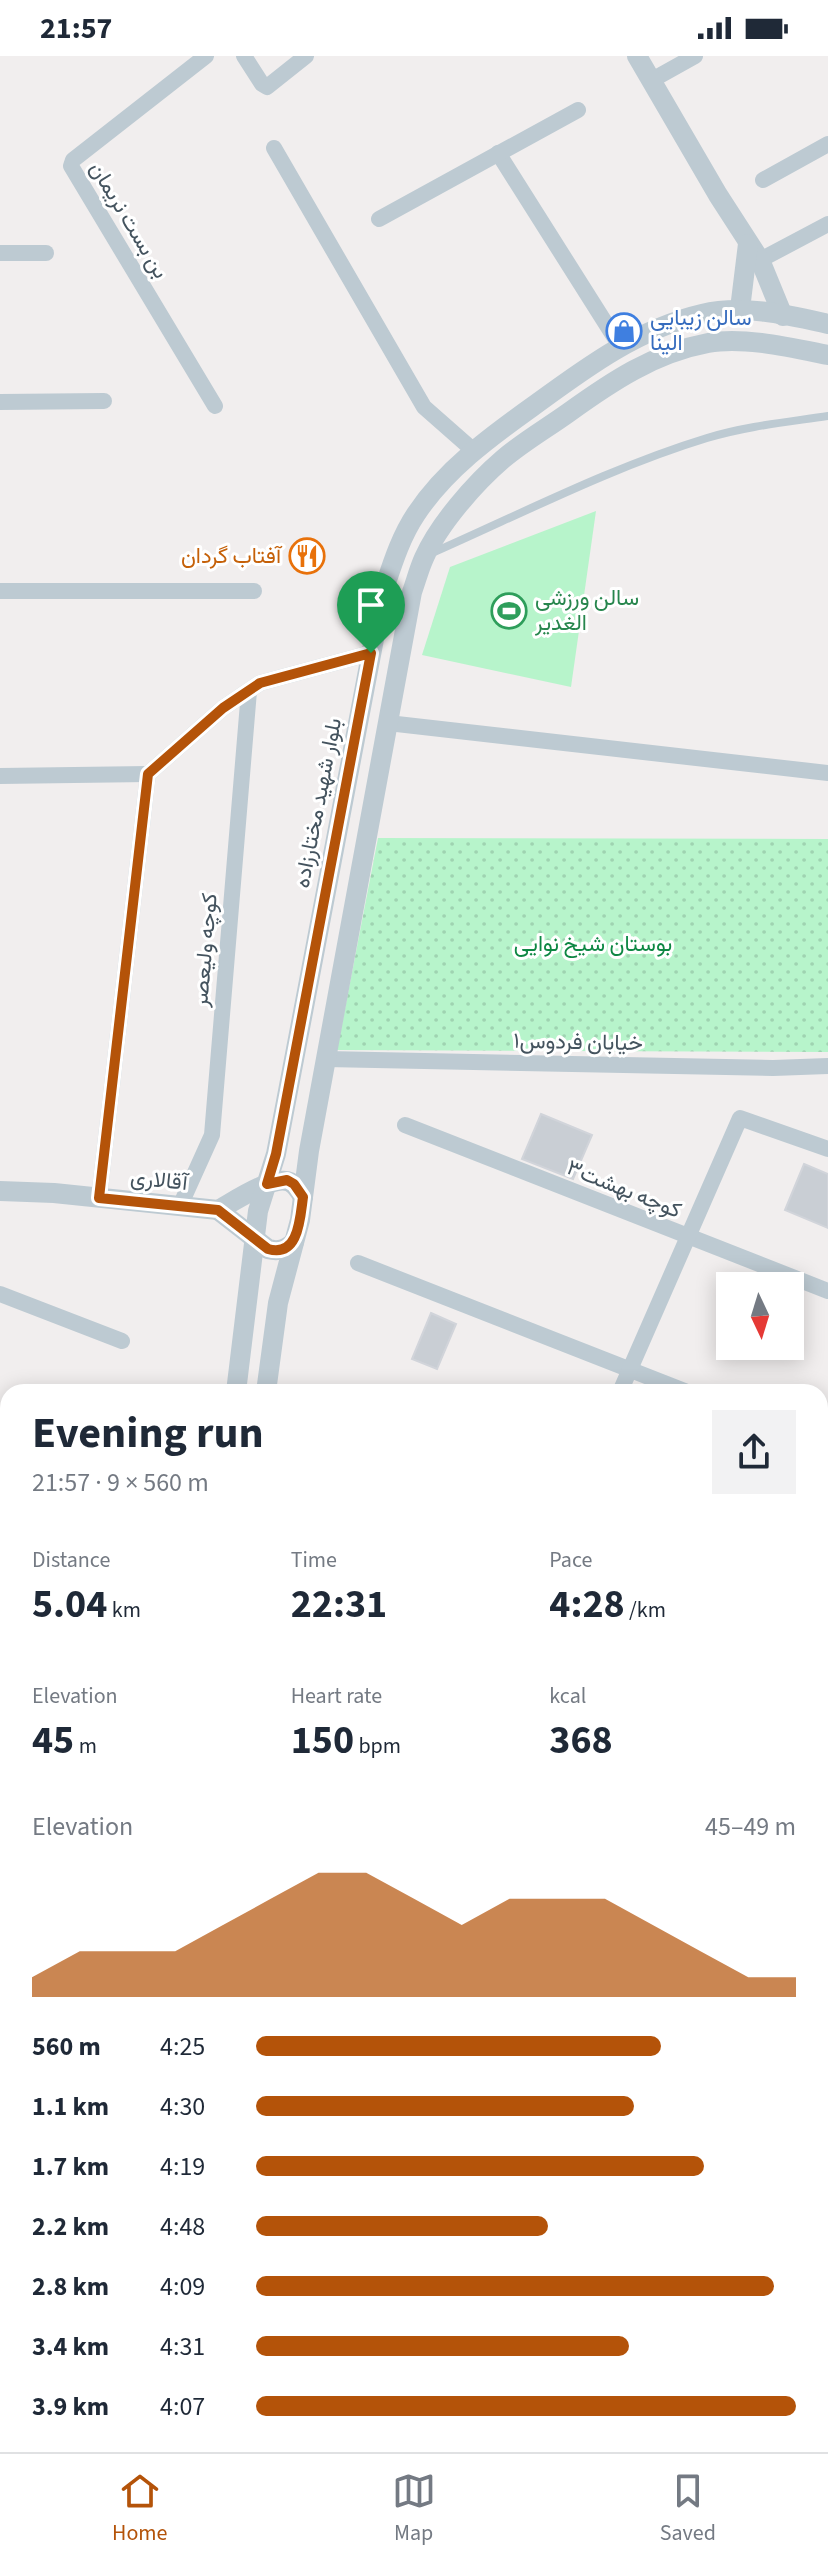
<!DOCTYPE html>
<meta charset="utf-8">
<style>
:root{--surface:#fff;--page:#f2f2f3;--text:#1f2937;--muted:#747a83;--line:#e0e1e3;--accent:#b45309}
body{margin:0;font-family:"Source Sans 3",Vazirmatn,sans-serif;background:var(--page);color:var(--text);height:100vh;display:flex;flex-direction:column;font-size:30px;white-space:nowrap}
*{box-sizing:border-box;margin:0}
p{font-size:26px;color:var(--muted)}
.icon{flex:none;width:44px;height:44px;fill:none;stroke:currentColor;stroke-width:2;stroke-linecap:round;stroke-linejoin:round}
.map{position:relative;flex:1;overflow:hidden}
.drawer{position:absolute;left:0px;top:1328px;width:828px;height:1068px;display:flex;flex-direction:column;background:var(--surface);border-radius:24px 24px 0 0;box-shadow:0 4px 20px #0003}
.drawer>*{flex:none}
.needle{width:52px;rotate:176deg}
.fabs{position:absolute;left:716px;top:1216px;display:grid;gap:16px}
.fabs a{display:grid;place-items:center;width:88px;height:88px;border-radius:0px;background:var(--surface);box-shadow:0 4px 20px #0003;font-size:40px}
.pin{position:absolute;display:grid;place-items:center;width:68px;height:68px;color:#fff;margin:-82px -34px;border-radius:50% 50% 50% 0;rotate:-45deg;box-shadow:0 0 8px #0007}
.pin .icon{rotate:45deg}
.round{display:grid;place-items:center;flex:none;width:84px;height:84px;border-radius:0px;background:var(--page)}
.summary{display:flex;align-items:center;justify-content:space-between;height:136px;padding:0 32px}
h1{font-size:44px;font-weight:700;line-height:60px}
.metrics{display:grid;grid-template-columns:repeat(3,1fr);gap:12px;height:136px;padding:8px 32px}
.metrics div{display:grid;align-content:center}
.metrics b{font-size:40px;font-weight:700}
.metrics small{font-size:22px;font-weight:400}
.metrics p{font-size:22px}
.chart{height:224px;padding:16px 32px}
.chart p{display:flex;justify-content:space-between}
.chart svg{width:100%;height:144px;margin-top:8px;fill:var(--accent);opacity:.7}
ul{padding:0 32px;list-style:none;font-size:26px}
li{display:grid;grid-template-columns:128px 96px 1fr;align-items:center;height:60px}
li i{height:20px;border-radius:10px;background:var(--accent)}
.status{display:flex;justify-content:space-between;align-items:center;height:56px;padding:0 40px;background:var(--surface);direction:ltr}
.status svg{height:22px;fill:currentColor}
.tab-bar{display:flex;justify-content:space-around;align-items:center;height:112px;border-top:2px solid var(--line);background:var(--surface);font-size:22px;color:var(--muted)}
.tab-bar a{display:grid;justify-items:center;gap:4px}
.tab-bar .active{color:var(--accent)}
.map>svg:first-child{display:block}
</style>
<div class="status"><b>21:57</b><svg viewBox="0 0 49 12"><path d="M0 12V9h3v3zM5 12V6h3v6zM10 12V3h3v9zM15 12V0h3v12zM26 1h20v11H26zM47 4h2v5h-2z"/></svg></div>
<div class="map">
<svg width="828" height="2396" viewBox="0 0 828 2396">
<defs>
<pattern id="park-dots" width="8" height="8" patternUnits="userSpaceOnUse" patternTransform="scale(2)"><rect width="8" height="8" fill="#b7f4cb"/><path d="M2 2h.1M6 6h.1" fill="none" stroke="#9fd3b1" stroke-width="1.8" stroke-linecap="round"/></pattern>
</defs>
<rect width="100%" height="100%" fill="#f1eeee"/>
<!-- medical -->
<g fill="#fddcdb">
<path d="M0,1990L8,1993V2376L0,2375Z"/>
<path d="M93,2388H235L233,2396H151Z"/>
<path d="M451,2388H733L732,2396H466Z"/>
</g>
<!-- grass -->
<path fill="#b7f4cb" d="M596,455L571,631L422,599L450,511Z"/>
<!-- park -->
<path fill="url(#park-dots)" d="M378,782L828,783V996L337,994Z"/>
<!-- building -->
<g fill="#c9ced4" stroke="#d1d4da" stroke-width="2">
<path d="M541,1058L592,1079L573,1123L522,1103Z"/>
<path d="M804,1108L828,1118V1172L785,1154Z"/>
<path d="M431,1257L456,1268L437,1313L412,1303Z"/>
</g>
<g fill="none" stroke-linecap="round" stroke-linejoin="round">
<!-- service -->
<path stroke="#bdcad2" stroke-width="8" d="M430,498C521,458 612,411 707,382C746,370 788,366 828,360"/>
<!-- minor -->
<g stroke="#bdcad2" stroke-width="16">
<path d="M206,0L73,104L71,110L215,350"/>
<path d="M244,0L262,28L267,31L306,0"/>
<path d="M652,24L695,0"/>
<path d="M274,92L424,351L474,395"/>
<path d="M498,97L620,290"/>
<path d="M763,124L828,88"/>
<path d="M379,163L578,54"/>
<path d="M0,197H46"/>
<path d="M760,204L828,168"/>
<path d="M0,346L104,345"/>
<path d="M0,535H254"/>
<path d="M388,667L828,717"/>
<path d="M148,718L223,652L260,627L371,597"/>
<path d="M0,720L148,718"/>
<path d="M326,1003L773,1012L828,1010"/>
<path d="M405,1069L828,1235"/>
<path d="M99,1142L148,718"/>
<path d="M180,1150L212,1079L249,635"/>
<path d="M358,1207L687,1336"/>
<path d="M0,1238L122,1285"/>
<path d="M620,1336L740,1062L828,1093"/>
<path d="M820,1390L828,1393"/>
<path d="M0,1400L8,1403"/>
<path d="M820,1568L828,1571"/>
<path d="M0,1569L8,1572"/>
<path d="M0,1740L8,1743"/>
<path d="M0,1917L8,1920"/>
<path d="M820,2165L828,2160"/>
<path d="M820,2280L828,2276"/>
<path d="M368,2396L372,2388"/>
</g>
<!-- tertiary -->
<g stroke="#bdcad2" stroke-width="20">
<path d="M637,0L718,139L760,204L783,260"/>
<path d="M740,253L748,188"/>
<path d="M0,1135L54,1137L218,1154"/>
<path d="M218,1154C233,1146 274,1118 290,1126C296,1129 300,1136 303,1141"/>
<path d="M218,1154L268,1193C279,1196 286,1193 294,1186"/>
<path d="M236,1336L258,1155L276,1098L383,536C392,509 400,482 416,458C445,414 490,381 532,351C584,313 637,273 702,258C743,248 788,259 828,268"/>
<path d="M266,1336L278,1247L300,1164L309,1095L412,536C416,525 419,513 424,502C439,468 475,427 503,403C523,386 547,372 568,357C611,326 654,297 708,287C743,280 793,292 828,299"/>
<path d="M820,1721H828"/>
<path d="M820,1769L828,1779"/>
</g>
<!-- secondary -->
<g stroke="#becdd9" stroke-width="22">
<path d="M820,1839L828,1823"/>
<path d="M820,1922L828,1905"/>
<path d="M820,2375L828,2393"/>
<path d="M763,2388L764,2396"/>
</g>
</g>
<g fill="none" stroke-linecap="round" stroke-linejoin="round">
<defs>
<path id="route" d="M371,597L276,1098L267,1128L287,1124L294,1128L303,1141C300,1162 299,1202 268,1193L218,1154L99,1142L148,718L223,652L260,627Z"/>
</defs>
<!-- route casing -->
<use href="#route" stroke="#fff" stroke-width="16"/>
<!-- route -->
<use href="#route" stroke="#b45309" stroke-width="10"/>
</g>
<!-- icons -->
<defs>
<symbol id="shop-ring" viewBox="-11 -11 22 22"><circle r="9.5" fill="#fff" stroke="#3f7fe0" stroke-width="1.5"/><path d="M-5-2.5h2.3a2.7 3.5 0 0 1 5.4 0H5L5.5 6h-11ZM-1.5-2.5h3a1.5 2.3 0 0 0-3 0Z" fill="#3f7fe0"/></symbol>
<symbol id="restaurant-ring" viewBox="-11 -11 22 22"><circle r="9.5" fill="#fff" stroke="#e8710a" stroke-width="1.5"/><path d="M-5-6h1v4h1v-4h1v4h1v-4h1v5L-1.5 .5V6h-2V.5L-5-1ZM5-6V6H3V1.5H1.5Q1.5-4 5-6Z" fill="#e8710a"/></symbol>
<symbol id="stadium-ring" viewBox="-11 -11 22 22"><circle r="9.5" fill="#fff" stroke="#2e9e5b" stroke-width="1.5"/><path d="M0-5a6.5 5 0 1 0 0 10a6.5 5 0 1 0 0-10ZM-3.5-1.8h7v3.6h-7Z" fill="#2e9e5b"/></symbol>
</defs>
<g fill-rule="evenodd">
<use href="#shop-ring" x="604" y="255" width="40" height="40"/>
<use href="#restaurant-ring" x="287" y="480" width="40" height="40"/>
<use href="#stadium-ring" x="489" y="535" width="40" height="40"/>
</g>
<g text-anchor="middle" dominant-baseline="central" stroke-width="6" stroke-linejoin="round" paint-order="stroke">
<!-- street labels -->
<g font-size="22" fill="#44535e" stroke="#fff">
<text transform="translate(129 164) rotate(59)">بن بست نریمان</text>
<text transform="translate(318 747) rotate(-79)">بلوار شهید مختارزاده</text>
<text transform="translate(205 894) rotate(-85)">کوچه ولیعصر</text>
<text transform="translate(578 986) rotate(1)">خیابان فردوس۱</text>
<text transform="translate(159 1124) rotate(6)">آقالاری</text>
<text transform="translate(624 1133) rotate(22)">کوچه بهشت۳</text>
</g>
<!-- shop labels -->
<g font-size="22" fill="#366cbe" stroke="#fff" text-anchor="start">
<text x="650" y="262">سالن زیبایی<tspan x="650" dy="25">الینا</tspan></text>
</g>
<!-- food labels -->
<g font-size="22" fill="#c56008" stroke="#fff" text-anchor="end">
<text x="281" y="500">آفتاب گردان</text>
</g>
<!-- leisure labels -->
<g font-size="22" fill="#27864d" stroke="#fff" text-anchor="start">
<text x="535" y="542">سالن ورزشی<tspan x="535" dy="25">الغدیر</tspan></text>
</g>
<!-- park labels -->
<g font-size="22" fill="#0d8743" stroke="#fff">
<text x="593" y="888">بوستان شیخ نوایی</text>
</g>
</g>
</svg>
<div class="fabs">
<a><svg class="needle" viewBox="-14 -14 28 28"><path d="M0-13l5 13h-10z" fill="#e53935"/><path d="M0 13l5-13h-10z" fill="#747a83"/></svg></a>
</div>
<div class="pin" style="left:371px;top:597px;background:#1e9e55"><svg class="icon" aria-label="arrive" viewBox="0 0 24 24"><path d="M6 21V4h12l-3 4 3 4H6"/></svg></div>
<section class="drawer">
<div class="summary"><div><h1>Evening run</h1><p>21:57 · 9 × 560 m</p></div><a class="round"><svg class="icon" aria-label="share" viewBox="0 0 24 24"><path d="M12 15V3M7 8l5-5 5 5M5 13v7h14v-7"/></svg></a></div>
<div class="metrics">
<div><p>Distance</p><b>5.04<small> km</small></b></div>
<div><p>Time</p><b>22:31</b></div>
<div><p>Pace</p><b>4:28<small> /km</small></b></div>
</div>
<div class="metrics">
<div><p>Elevation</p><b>45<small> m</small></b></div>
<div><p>Heart rate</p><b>150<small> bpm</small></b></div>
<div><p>kcal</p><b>368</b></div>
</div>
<div class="chart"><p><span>Elevation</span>45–49 m</p>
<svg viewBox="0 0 160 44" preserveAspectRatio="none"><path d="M0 44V38L10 30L20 30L30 30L40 22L50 14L60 6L70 6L80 14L90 22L100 14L110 14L120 14L130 22L140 30L150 38L160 38V44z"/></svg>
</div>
<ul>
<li><b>560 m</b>4:25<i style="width:75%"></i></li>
<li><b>1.1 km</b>4:30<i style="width:70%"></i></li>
<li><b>1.7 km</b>4:19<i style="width:83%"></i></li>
<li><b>2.2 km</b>4:48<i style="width:54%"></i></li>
<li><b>2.8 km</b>4:09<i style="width:96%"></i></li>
<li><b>3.4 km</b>4:31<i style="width:69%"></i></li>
<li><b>3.9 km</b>4:07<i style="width:100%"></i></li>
</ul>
</section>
</div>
<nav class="tab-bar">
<a class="active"><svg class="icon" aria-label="home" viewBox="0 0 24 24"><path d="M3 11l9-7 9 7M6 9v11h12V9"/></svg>Home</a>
<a><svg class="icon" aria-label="map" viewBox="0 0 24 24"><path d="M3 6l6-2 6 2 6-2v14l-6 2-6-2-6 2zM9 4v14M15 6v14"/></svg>Map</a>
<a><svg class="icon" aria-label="saved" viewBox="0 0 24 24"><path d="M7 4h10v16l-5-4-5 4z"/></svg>Saved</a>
</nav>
